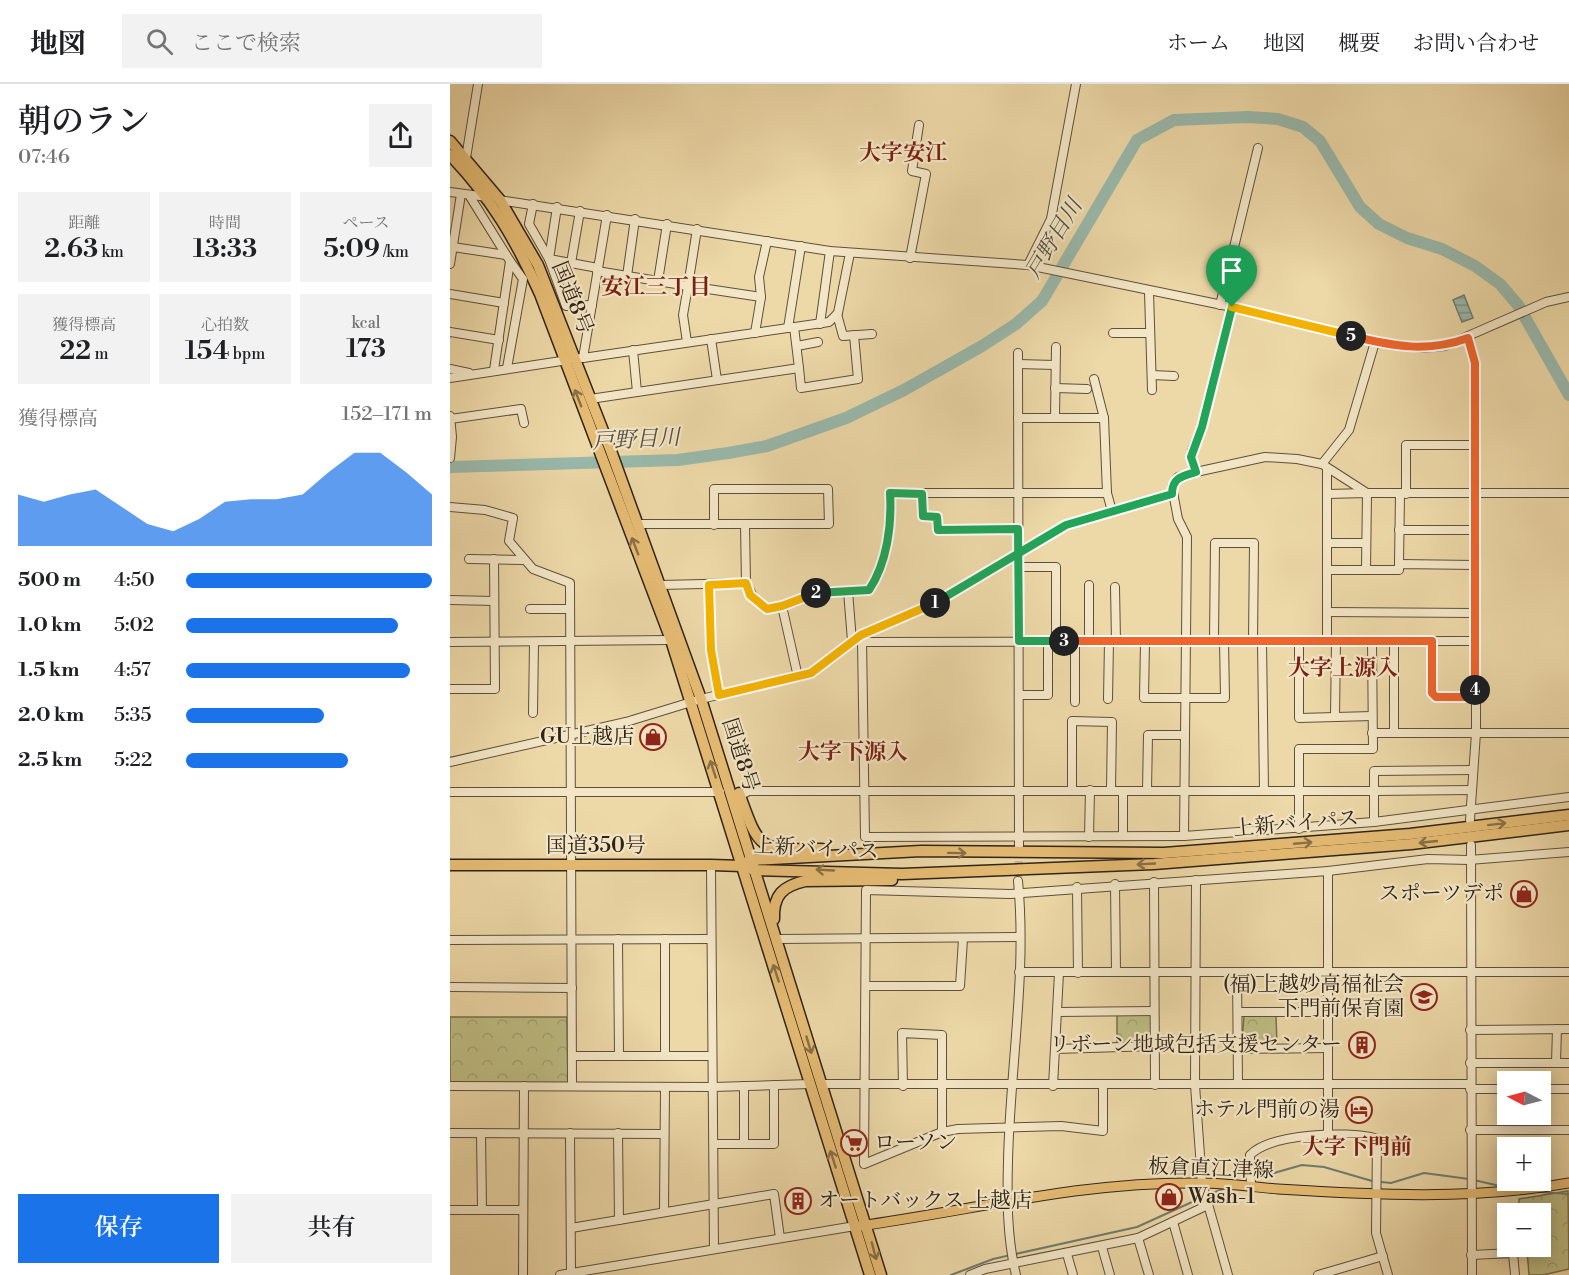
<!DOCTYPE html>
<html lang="ja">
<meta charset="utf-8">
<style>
:root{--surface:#fff;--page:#f2f2f2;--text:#202124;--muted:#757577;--line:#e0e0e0;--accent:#1a73e8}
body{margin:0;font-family:"Libre Bodoni","Noto Serif JP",serif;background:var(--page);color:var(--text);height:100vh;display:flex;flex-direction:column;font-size:22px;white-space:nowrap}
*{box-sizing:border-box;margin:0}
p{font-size:20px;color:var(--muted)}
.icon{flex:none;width:33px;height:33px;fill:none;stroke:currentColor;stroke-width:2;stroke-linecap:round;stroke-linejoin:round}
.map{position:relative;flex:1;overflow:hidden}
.drawer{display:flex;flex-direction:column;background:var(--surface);width:450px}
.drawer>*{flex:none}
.needle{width:39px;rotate:276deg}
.buttons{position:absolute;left:1047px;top:987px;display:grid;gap:12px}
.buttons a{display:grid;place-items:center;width:54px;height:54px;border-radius:0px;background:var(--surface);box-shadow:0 3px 15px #0003;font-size:30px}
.pin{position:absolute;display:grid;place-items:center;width:51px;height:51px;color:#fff;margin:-62px -26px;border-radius:50% 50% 50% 0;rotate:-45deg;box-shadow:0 0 6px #0007}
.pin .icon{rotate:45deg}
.km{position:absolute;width:30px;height:30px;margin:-15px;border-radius:50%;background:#222;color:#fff;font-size:16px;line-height:30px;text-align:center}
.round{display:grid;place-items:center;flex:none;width:63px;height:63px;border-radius:0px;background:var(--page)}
.headline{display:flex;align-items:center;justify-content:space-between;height:102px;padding:0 18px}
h1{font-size:33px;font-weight:600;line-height:45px}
.metrics{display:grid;grid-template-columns:repeat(3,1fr);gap:9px;height:102px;padding:6px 18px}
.metrics div{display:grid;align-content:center;border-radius:0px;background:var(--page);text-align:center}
.metrics b{font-size:26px;font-weight:600}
.metrics small{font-size:16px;font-weight:400}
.metrics p{font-size:16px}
.chart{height:168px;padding:12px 18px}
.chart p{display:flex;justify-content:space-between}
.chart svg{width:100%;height:108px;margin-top:6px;fill:var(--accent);opacity:.7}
.button{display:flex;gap:12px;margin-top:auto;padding:12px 18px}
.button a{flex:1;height:69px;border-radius:0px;background:var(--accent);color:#fff;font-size:24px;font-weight:600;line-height:69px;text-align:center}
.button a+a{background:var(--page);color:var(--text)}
ul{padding:0 18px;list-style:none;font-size:20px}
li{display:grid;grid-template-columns:96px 72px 1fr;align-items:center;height:45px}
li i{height:15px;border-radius:8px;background:var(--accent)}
header{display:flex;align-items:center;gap:36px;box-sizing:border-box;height:84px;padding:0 30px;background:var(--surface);border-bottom:2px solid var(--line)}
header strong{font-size:28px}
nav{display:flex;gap:33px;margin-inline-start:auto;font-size:21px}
.search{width:420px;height:54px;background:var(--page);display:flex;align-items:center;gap:15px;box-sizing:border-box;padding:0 21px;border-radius:0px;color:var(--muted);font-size:22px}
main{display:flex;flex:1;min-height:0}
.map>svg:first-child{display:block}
</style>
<header>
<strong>地図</strong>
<div class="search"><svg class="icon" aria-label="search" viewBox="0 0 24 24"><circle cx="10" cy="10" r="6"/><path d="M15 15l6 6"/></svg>ここで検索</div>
<nav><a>ホーム</a><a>地図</a><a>概要</a><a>お問い合わせ</a></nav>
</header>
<main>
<section class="drawer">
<div class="headline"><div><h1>朝のラン</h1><p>07:46</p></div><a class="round"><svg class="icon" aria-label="share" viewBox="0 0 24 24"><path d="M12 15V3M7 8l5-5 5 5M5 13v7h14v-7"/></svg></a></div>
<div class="metrics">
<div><p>距離</p><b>2.63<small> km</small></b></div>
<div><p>時間</p><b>13:33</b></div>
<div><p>ペース</p><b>5:09<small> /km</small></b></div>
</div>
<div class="metrics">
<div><p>獲得標高</p><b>22<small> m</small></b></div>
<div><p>心拍数</p><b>154<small> bpm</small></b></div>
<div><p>kcal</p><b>173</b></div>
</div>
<div class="chart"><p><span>獲得標高</span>152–171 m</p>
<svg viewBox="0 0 160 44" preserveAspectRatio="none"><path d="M0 44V23L10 26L20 23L30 21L40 28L50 35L60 38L70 33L80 26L90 25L100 25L110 23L120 14L130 6L140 6L150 14L160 23V44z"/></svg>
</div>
<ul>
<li><b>500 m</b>4:50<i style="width:100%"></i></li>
<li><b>1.0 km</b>5:02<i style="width:86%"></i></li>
<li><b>1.5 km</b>4:57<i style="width:91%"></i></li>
<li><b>2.0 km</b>5:35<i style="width:56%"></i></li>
<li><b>2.5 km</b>5:22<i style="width:66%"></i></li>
</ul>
<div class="button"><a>保存</a><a>共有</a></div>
</section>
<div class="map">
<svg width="1119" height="1191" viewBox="0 0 1119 1191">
<defs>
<pattern id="park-crowns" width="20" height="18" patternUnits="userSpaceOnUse" patternTransform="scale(1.5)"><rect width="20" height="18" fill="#bebd83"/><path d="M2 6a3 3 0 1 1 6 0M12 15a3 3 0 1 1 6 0" fill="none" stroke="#a4a271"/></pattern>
<pattern id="water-rules" width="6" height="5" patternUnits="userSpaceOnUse" patternTransform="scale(1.5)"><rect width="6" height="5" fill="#99b9ac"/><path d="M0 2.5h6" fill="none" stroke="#7d968b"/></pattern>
</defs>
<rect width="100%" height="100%" fill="#edd8a7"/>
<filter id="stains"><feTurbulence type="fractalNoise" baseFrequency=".00333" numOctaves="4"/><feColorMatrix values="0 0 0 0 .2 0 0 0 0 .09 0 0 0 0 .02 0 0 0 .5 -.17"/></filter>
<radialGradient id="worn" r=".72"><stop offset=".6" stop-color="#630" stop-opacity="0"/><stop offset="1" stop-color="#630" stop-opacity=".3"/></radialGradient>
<!-- park -->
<g fill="url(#park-crowns)" stroke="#76704e" stroke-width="1.5">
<path d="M667,930H699L701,933L702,959L667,960Z"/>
<path d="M826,931L827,961H794L792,959L794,932Z"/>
<path d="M0,933H117L118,999L0,1000Z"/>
<path d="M1118,1107L1119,1185L1093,1191H1079L1077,1166L1069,1165V1163L1090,1162V1130L1069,1129V1115Z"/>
</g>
<!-- water -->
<path fill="url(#water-rules)" stroke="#6e7d72" stroke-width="1.5" d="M1014,211L1023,234L1012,238L1003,216Z"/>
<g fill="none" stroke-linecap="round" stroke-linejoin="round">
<!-- stream -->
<g stroke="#6e7d72" stroke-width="2">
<path d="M803,1095L852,1081L874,1083L922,1097L941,1099L974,1089L1019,1095"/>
<path d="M1024,1096L1054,1103"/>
<path d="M1089,1108L1119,1110"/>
<path d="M758,1111L775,1104"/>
<path d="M501,1191L543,1175L687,1143L753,1113"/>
</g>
<!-- river -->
<path stroke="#99b9ac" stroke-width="12" d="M0,383L228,376L278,369L317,362L396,334L454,306L532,262L566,240L592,217L687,56L724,36L798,33L828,35L853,43L870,57L910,123L929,140L957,154L992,165L1025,182L1050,200L1068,221L1119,311"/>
<!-- minor-tunnel -->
<path stroke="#c7b48b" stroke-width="8" stroke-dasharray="8 4" stroke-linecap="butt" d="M568,797L569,763"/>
<defs>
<g id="minor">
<path d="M16,74L28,0"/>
<path d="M0,108L37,113"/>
<path d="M19,111L60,177L44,286"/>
<path d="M49,116L380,167L578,181L782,223L925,258L973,264L995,262L1096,218L1119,213"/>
<path d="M83,120L79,140L99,175L116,222L142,221"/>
<path d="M107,123L99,175L148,184"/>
<path d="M247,145L238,202L311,213L305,249"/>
<path d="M3,163L56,171"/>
<path d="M460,174L476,90L462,87L469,41"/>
<path d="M121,179L130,127"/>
<path d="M0,180L11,110"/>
<path d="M578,181L601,135L626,0"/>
<path d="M147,187L238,202L233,231L237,258"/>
<path d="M177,192L185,135"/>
<path d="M208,197L217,140"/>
<path d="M699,208L702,306"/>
<path d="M0,210L54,219"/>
<path d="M311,213L309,193L317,157"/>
<path d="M770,221L808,64"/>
<path d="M387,230L393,252L422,250"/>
<path d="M370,240L380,167"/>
<path d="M338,244L351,162"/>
<path d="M0,248L49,256"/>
<path d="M663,249H700"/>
<path d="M1018,254L1025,279L1026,410V649L1020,736"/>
<path d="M261,255L267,296"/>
<path d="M347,262L368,258"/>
<path d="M183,266L187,308"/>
<path d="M568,269L569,762"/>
<path d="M130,274H133L157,131"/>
<path d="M133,274L379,238L388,229L400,169"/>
<path d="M568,280L605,281"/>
<path d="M57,284L73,195L60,177"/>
<path d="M349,284L351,304L408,295L404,251"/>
<path d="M0,285L19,289"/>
<path d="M702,291L724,292"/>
<path d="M0,294L118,276"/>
<path d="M644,295L654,334L657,409"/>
<path d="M605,304L637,305"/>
<path d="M140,315L349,284L344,243"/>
<path d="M0,332L2,353L0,374"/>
<path d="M568,334H654"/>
<path d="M605,334L606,263"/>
<path d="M0,335L71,325L74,339"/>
<path d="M872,380L899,346L925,258"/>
<path d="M746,388L741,373L742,367L752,343L782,223"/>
<path d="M1119,409H917L872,380L847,375L815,373L746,388L728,393L722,403L728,435L737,453L734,752L924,738L1119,713"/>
<path d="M472,410L473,432L487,433L488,446L568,445"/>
<path d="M877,410L917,409L916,486"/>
<path d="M956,410V361H1025"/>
<path d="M0,423L35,426L63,434L59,457L83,485L120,499L122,1002"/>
<path d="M187,440H379L378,405H264V441"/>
<path d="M949,446H1025"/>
<path d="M877,459H915"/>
<path d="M19,475L73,476"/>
<path d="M949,480L950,410"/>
<path d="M568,483H606V557"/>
<path d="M878,486H949V480L1025,481"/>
<path d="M296,499L305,516L317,525L332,522L372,508L398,507"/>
<path d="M210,501L296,499L295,441"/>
<path d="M259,501L261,566L269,611"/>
<path d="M639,501V557"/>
<path d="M665,503L666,557"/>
<path d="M0,516L44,517"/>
<path d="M332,522L348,593"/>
<path d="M80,525H120"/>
<path d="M877,528L1025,529"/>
<path d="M412,555L415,753L734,752"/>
<path d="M764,556L765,459H804L803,557"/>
<path d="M402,557L398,507L419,506C437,479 441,441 440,409H657L662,427"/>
<path d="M849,557V634L922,632"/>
<path d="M877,557V385"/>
<path d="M944,557V649"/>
<path d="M982,557V609L986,613H1025"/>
<path d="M0,558L221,556"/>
<path d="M413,558L1025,557"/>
<path d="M695,558L694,614H775L774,556"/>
<path d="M0,605H45L44,475"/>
<path d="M569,611H598V557"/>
<path d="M658,615L659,557"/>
<path d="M625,618V557"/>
<path d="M83,629L84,559"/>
<path d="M885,633L886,557"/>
<path d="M922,649H1119"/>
<path d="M0,678L176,638L251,615L361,589L411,551L492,515L616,441L722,410"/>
<path d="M1021,706L924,707V687L1023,686"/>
<path d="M622,707V637L662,638L661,706"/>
<path d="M673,707V752"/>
<path d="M697,707L698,651H735"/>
<path d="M814,707H924V738"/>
<path d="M0,708H270"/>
<path d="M287,713L299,707H814L812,557"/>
<path d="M849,745V665H923L922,557"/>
<path d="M639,753L640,706"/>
<path d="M1021,761L1022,1191"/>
<path d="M261,781L264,1165"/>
<path d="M746,796L745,1001L752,1099L778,1191"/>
<path d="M704,798L705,1001"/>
<path d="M665,800L666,888"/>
<path d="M627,803L628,889"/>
<path d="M168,855L169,972"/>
<path d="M215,855V972"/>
<path d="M328,855L570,853"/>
<path d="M0,856L261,855"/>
<path d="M569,888H1119"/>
<path d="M787,889L788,999"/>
<path d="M416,902H510L513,855"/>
<path d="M0,903L122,904"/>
<path d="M608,928L704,927"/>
<path d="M789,928H878"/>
<path d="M1020,946L1119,945"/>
<path d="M606,965L705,962"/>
<path d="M788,965L878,964"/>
<path d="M122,972H262"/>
<path d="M1020,979H1119"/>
<path d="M1106,979L1107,945"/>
<path d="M371,1000H1020"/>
<path d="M0,1002L263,1003L360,1000"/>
<path d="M453,1002L452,949L492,951V1048"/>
<path d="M603,1002L609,889"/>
<path d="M653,1002V1047L611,1042L508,1045L492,1048L414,1080L416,806L560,810L878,787L978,775L1019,776L1119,768"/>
<path d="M1020,1005H1058"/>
<path d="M1090,1005H1119"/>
<path d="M1020,1046H1119"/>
<path d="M0,1049L214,1050"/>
<path d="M31,1049L32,1126"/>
<path d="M120,1049L121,1189"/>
<path d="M168,1049L169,1136"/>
<path d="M878,1051V787"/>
<path d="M294,1059V1002"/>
<path d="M264,1060H324V1001"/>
<path d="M801,1102L800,1071C822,1049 896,1047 925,1054L927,1057L926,1149L938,1191"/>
<path d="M0,1126H73"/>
<path d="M214,1127L215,1003"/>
<path d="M723,1138L738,1191"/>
<path d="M121,1144L324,1110L330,1154"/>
<path d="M688,1154L699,1191"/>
<path d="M652,1163L660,1191"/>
<path d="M617,1170L623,1191"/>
<path d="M1021,1171L1063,1169L1065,1191"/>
<path d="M73,1191L74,1002"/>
<path d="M110,1191L405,1142"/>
<path d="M520,1191L535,1185L688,1154L758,1121"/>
<path d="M566,1191C557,1154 557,1115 558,1077C560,984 577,890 568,797"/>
<path d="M868,1191L933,1172"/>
</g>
<path id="major" d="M409,1142C525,1126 633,1097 751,1099C777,1099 803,1103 828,1105C924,1111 1024,1116 1119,1099"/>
<g id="highway">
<path d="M0,57L50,116L88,181L161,367L251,615L431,1191"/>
<path d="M0,71C40,112 67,158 90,210L221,556L420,1191"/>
<path d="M289,709C310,768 309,766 372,765"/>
<path d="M297,778L302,776L471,767L714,769L960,750L1119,731"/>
<path d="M0,781H261L292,782L305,786L452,790L704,780L961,760L1119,741"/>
<path d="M324,835C323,811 333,802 355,797L442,796"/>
</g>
</defs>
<!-- minor casing -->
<use href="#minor" stroke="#5e503d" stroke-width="10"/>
<!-- major casing -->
<use href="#major" stroke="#2e231a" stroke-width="11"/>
<!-- highway casing -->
<use href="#highway" stroke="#2e231a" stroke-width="13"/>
<!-- minor -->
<use href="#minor" stroke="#f3e6c6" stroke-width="8"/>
<!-- major -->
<use href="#major" stroke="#e6bc74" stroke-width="9"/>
<!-- highway -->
<use href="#highway" stroke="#e6bc74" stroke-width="10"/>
</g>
<!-- one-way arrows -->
<defs><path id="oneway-shaft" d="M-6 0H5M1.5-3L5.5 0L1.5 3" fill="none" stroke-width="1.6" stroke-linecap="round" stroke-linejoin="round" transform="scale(1.5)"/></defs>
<g stroke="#8a7047">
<use href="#oneway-shaft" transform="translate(128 314) rotate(-111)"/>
<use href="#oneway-shaft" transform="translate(185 462) rotate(-111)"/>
<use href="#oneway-shaft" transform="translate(263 685) rotate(-108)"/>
<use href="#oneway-shaft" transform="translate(1047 740) rotate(-7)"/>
<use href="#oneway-shaft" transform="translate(978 758) rotate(174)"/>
<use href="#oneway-shaft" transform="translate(853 759) rotate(-5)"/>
<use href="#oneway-shaft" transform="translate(507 769) rotate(1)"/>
<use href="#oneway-shaft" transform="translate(696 780) rotate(177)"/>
<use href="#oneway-shaft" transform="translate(375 786) rotate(-177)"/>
<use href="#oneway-shaft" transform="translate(326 889) rotate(-108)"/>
<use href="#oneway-shaft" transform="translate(359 961) rotate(73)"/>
<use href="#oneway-shaft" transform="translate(383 1075) rotate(-108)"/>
<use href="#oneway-shaft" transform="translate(424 1167) rotate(75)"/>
</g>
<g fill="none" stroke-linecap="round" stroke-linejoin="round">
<defs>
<path id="split-1" d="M485,519L616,441L722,410C722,394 732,392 746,388L741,373L752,343L782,223"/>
<path id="split-2" d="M366,509L332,522L317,525L300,511L296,499L259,501L261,566L269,611L361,589L411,551L485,519"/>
<path id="split-3" d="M366,509L419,506C437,479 442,441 440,409L472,410L473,432L487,433L488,446L568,445L569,557H614"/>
<path id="split-4" d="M614,557H982V609L986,613H1025V606"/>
<path id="split-5" d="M901,252C943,262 977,269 1018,254L1025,279V606"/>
<path id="split-6" d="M782,223L901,252"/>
</defs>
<!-- split-1 casing -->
<use href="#split-1" stroke="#fff" stroke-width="12"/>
<!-- split-2 casing -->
<use href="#split-2" stroke="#fff" stroke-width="12"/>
<!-- split-3 casing -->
<use href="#split-3" stroke="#fff" stroke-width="12"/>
<!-- split-4 casing -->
<use href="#split-4" stroke="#fff" stroke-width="12"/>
<!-- split-5 casing -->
<use href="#split-5" stroke="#fff" stroke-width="12"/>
<!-- split-6 casing -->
<use href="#split-6" stroke="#fff" stroke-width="12"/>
<!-- split-1 -->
<use href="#split-1" stroke="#22a559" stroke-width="8"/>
<!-- split-2 -->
<use href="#split-2" stroke="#f5b400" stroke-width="8"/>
<!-- split-3 -->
<use href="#split-3" stroke="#22a559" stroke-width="8"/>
<!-- split-4 -->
<use href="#split-4" stroke="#f0652b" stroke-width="8"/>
<!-- split-5 -->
<use href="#split-5" stroke="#f0652b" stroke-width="8"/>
<!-- split-6 -->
<use href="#split-6" stroke="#f5b400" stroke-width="8"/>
</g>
<!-- icons -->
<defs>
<symbol id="shop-ring" viewBox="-11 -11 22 22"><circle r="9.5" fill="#f3e6c6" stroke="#8f2418" stroke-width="1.5"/><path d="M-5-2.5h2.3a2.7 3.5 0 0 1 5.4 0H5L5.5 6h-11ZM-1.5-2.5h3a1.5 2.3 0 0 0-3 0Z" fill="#8f2418"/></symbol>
<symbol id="school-ring" viewBox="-11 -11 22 22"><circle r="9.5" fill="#f3e6c6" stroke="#8f2418" stroke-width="1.5"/><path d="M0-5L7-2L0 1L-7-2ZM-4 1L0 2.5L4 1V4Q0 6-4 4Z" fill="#8f2418"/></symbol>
<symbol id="building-ring" viewBox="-11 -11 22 22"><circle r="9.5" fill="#f3e6c6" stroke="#8f2418" stroke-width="1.5"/><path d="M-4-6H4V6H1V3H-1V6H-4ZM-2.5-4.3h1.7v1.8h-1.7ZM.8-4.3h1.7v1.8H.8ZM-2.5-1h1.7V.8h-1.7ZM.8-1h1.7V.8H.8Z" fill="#8f2418"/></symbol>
<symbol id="hotel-ring" viewBox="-11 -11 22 22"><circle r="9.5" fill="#f3e6c6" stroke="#8f2418" stroke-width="1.5"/><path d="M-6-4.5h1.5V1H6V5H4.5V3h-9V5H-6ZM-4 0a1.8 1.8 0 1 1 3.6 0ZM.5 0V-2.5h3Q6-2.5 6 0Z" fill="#8f2418"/></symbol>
<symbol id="supermarket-ring" viewBox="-11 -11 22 22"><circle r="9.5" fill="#f3e6c6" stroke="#8f2418" stroke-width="1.5"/><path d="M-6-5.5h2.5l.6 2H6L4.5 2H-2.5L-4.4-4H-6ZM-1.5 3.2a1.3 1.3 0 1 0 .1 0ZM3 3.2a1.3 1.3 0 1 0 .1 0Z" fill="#8f2418"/></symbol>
</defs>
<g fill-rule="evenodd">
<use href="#shop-ring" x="188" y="638" width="30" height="30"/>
<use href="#shop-ring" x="1059" y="795" width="30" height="30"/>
<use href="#school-ring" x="959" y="898" width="30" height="30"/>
<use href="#building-ring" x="897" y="946" width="30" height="30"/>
<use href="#hotel-ring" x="894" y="1011" width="30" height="30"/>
<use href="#supermarket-ring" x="389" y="1044" width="30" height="30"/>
<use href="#shop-ring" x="704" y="1098" width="30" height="30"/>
<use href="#building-ring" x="333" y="1102" width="30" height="30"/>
</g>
<g text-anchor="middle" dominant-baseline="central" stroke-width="4.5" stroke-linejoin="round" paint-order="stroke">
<!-- street labels -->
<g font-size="21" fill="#2e231a" stroke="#f3e6c6">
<text transform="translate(122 214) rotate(68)">国道8号</text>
<text transform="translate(290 671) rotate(72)">国道8号</text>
<text transform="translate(846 740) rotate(-5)">上新バイパス</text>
<text x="146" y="762">国道350号</text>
<text transform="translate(366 765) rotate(3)">上新バイパス</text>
<text transform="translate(761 1085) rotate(2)">板倉直江津線</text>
</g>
<!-- poi labels -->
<g font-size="21" fill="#2e231a" stroke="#f3e6c6" text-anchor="end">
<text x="184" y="653">GU上越店</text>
<text x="1054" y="810">スポーツデポ</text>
<text x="954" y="901">(福)上越妙高福祉会<tspan x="954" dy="24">下門前保育園</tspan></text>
<text x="892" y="961">リボーン地域包括支援センター</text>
<text x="890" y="1026">ホテル門前の湯</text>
<text x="424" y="1059" text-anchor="start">ローソン</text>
<text x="738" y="1113" text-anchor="start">Wash-1</text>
<text x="368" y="1117" text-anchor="start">オートバックス 上越店</text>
</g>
<!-- neighbourhood labels -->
<g font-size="22" font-weight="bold" fill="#7a1f14" stroke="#f3e6c6">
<text x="453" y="69">大字安江</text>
<text x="206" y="203">安江三丁目</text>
<text x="893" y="584">大字上源入</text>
<text x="403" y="668">大字下源入</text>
<text x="907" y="1063">大字下門前</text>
</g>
<!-- water labels -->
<g font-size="22" font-style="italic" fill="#4e5046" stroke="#f3e6c6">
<text transform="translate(604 155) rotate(-59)">戸野目川</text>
<text transform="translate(186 356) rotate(-3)">戸野目川</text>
</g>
</g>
<rect width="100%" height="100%" filter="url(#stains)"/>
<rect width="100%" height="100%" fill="url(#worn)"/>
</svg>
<div class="buttons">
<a><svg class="needle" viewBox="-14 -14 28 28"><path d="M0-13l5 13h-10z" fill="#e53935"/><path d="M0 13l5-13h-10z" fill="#757577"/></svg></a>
<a>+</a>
<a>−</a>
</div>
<div class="pin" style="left:782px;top:223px;background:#1e9e55"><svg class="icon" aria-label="arrive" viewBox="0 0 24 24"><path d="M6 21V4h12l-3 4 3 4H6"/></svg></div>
<b class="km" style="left:485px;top:519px">1</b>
<b class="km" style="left:366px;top:509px">2</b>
<b class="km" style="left:614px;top:557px">3</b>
<b class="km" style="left:1025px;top:606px">4</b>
<b class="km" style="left:901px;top:252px">5</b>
</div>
</main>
